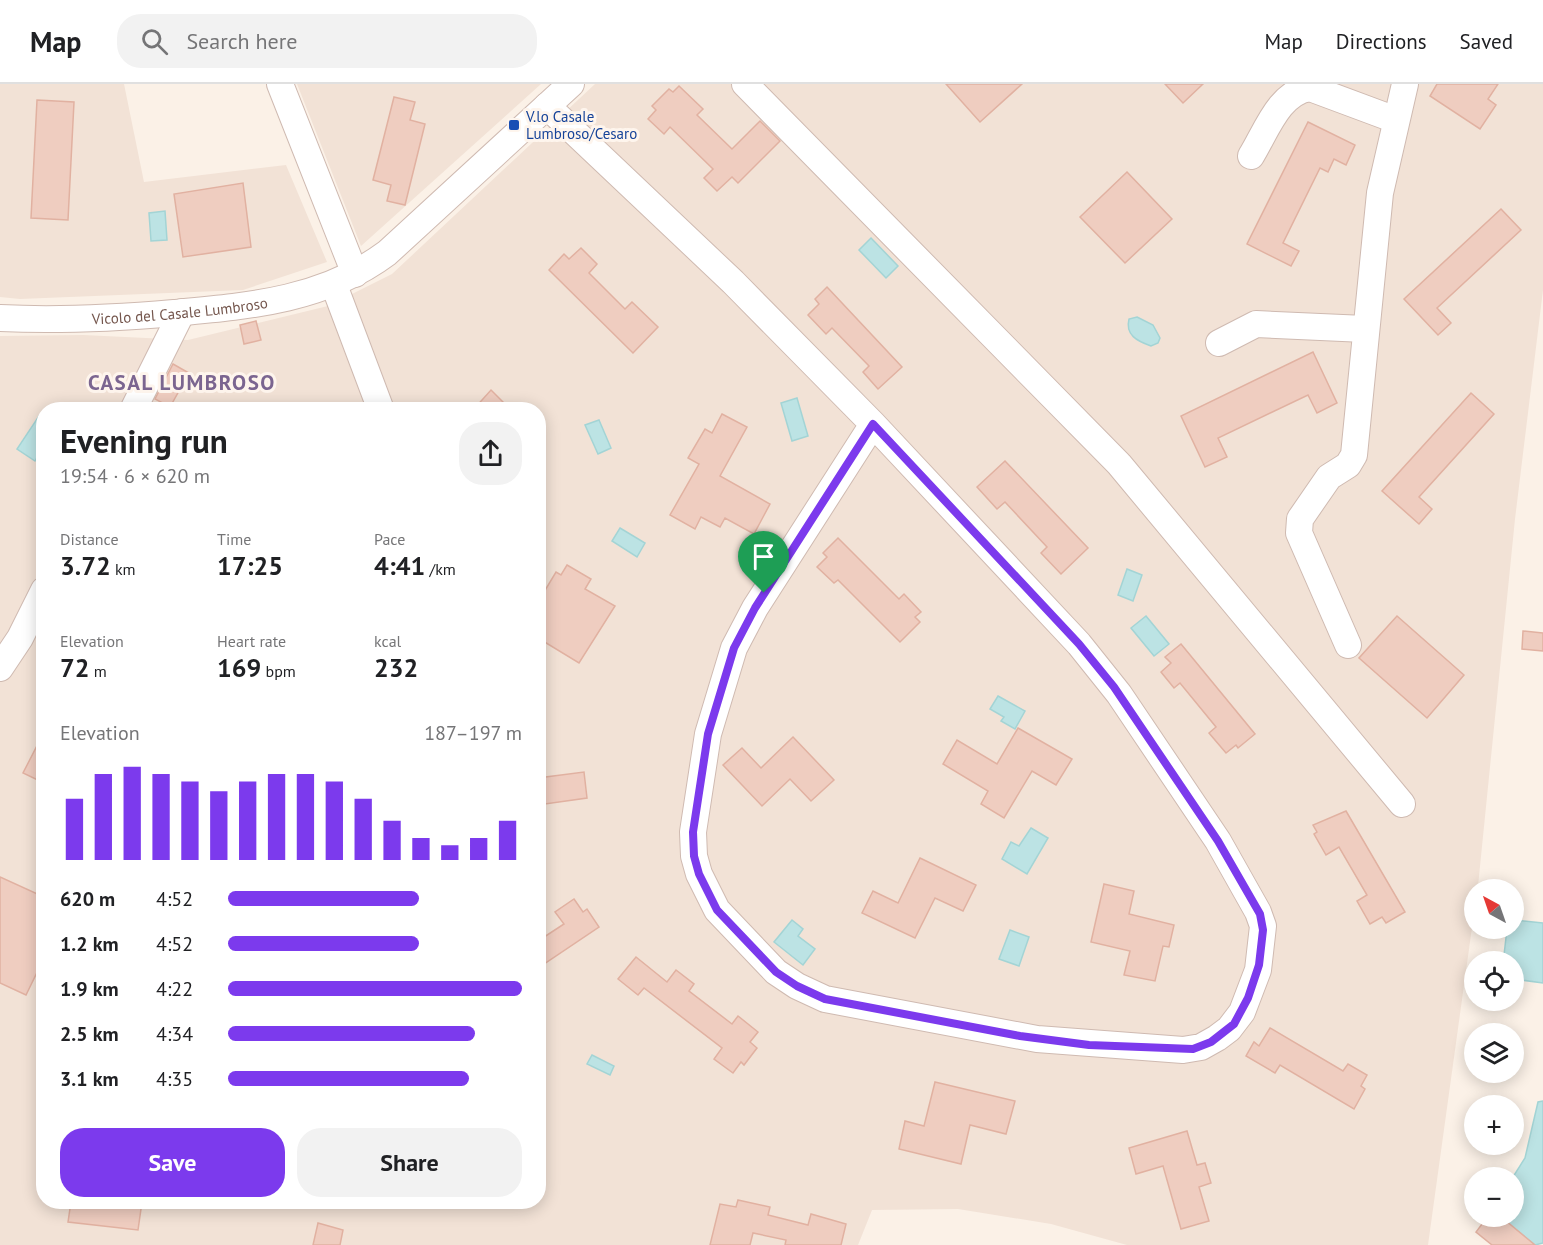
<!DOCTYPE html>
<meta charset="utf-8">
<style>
:root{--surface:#fff;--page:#f2f2f2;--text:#202124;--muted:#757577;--line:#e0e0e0;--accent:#7c3aed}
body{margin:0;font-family:"PT Sans",sans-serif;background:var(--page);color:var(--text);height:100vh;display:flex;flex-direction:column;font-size:22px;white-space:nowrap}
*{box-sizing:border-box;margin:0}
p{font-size:20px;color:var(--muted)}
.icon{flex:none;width:33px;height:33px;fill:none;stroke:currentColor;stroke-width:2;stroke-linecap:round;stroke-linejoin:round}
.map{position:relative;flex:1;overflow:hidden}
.panel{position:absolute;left:36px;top:318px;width:510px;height:807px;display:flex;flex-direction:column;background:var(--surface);border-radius:24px;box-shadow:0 3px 15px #0003}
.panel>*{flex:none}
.needle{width:39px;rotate:320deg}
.buttons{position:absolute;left:1464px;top:795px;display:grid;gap:12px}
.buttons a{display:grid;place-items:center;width:60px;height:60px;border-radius:50%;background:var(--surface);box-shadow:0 3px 15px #0003;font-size:30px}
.pin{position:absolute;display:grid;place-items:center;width:51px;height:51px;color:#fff;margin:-62px -26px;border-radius:50% 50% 50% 0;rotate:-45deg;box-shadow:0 0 6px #0007}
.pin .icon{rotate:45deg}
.round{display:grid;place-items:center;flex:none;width:63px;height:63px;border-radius:24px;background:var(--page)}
.summary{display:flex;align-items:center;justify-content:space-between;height:102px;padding:0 24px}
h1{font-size:33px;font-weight:700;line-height:45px}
.figures{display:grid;grid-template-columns:repeat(3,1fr);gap:9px;height:102px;padding:6px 24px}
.figures div{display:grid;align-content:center}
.figures b{font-size:26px;font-weight:700}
.figures small{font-size:16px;font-weight:400}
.figures p{font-size:16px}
.chart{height:168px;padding:12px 24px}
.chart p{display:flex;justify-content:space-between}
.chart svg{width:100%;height:108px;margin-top:6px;stroke:var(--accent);stroke-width:6}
.cta{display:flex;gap:12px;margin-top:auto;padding:12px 24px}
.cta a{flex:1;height:69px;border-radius:24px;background:var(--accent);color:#fff;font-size:24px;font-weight:700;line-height:69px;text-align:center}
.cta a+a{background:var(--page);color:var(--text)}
ul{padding:0 24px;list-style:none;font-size:20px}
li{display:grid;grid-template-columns:96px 72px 1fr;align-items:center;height:45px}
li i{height:15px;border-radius:8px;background:var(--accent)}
header{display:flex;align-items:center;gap:36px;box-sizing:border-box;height:84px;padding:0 30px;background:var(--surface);border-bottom:2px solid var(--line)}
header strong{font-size:28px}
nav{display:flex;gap:33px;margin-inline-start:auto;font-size:21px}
.search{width:420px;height:54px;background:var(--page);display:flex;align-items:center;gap:15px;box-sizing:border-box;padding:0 21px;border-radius:24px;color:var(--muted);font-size:22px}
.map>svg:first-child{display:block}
</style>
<header>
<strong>Map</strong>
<div class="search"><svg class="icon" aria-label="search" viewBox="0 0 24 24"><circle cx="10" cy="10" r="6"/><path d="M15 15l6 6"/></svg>Search here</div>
<nav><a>Map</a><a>Directions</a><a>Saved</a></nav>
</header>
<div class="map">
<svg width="1543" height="1161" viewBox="0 0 1543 1161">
<rect width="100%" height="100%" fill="#fbf1e7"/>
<!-- residential -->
<g fill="#f2e2d6" fill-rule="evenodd">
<path d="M0,0H124L144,98L286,81L327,178L243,206L20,215L0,213Z"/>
<path d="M297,0H541L361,162Z"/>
<path d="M595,0H1543V206L1515,435L1478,802L1474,806V829L1428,1161H1127L1051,1140L958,1125L872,1126L858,1161H0V252L83,251L188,256L328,222L392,190ZM44,326H538V1118H44Z"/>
</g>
<!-- water -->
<g fill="#bce3e4" stroke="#a3d4d5" stroke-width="1.5">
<path d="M165,127L167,156L151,157L149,129Z"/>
<path d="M871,154L898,182L886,194L859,166Z"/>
<path d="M1137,233L1153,241L1160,254L1158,259L1151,262C1137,257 1125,251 1129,235Z"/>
<path d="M797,314L808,352L792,357L781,319Z"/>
<path d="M39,332L43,335V364L35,377L17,365Z"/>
<path d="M599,336L611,364L598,370L585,341Z"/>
<path d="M620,444L645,459L637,473L612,457Z"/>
<path d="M1127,485L1142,491L1133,517L1118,511Z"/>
<path d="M1146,532L1169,560L1154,572L1131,544Z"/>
<path d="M998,612L1025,627L1015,645L1001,637L1004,633L990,625Z"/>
<path d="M1031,744L1048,754L1027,790L1002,775L1011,758L1019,762Z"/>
<path d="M792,836L803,845L798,852L815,865L803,881L774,858Z"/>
<path d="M1514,836L1543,839V899L1514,895V878L1494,877L1504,871L1507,845L1514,844Z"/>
<path d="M1010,846L1029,853L1019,882L999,875Z"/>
<path d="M592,971L614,982L610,991L587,980Z"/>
<path d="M1543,1017V1159L1535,1161L1500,1133L1514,1132L1513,1093L1525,1074L1538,1018Z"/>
</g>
<!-- building -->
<g fill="#efcdc0" stroke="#e1b1a1" stroke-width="1.5">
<path d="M946,0H1022L980,38Z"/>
<path d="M1165,0H1203L1183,19Z"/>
<path d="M1437,0H1498L1488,15L1496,21L1480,45L1430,12Z"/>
<path d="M679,2L703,25L697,31L732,65L760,37L780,57L738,99L732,93L717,107L704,94L713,85L670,43L664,50L648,35L656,26L652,22L669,5L673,8Z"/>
<path d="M394,13L415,18L410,36L425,40L405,121L387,117L391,101L373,96Z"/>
<path d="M37,16L74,18L68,136L31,134Z"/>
<path d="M1308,38L1355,61L1346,81L1334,75L1328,88L1320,84L1283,159L1299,167L1291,182L1247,160Z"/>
<path d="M1127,88L1172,135L1125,179L1080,133Z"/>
<path d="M243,99L251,163L183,173L174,110Z"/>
<path d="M1501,125L1521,146L1437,224L1451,239L1438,251L1404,215Z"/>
<path d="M581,164L597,180L589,189L625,225L632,218L658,243L633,269L549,186L564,170L569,175Z"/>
<path d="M827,203L902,283L878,305L863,288L869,282L832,244L826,250L808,231L819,220L815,215Z"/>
<path d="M256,237L261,256L244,260L240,241Z"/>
<path d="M1313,268L1337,319L1317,329L1308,311L1218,354L1227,373L1205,383L1181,332Z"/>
<path d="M173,280L189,289L170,323L155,315Z"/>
<path d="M491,306L511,326H473Z"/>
<path d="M1471,309L1494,330L1419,413L1432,425L1419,440L1382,407Z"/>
<path d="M722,330L747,343L720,392L770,420L754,450L725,434L720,443L701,433L695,445L670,431L699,380L688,374L705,345L712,349Z"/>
<path d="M1005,377L1088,464L1061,490L1041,469L1047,463L1005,418L997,425L977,403Z"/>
<path d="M838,454L899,515L904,510L921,528L915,533L920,538L900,558L838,496L834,499L817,483L827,473L823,469Z"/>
<path d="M567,481L591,495L585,505L615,522L579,579L538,554V518L556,488L561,491Z"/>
<path d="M1397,532L1464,591L1427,634L1359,574Z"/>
<path d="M1523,547L1543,549V567L1522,565Z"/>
<path d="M1181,560L1255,650L1238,664L1236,661L1226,669L1209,649L1216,643L1180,599L1174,604L1161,588L1171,579L1165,573Z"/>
<path d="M1018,644L1072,675L1056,701L1032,687L1004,734L981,720L988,707L943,680L957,656L997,680Z"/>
<path d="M44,648V699L23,689Z"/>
<path d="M793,653L834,696L811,717L790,695L762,722L723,681L742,664L761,684Z"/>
<path d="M584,688L587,714L538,721V694Z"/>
<path d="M1346,727L1405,828L1386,839L1382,833L1370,840L1357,817L1367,811L1339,763L1326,771L1314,750L1317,748L1313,741Z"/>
<path d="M920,774L976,801L963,827L935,814L915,854L862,829L873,807L898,819Z"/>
<path d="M0,793L44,813V874L26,911L0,899Z"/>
<path d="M1104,800L1134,807L1129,830L1174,841L1169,863L1163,862L1155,897L1124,891L1130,867L1091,858Z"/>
<path d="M574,815L583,828L587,825L599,843L538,884V857L564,840L555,828Z"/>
<path d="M636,873L667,898L676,886L694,900L689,907L732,940L738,932L758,948L750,958L757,964L744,981L741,978L733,989L714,975L722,964L644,904L638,911L618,895Z"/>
<path d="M1270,944L1343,987L1348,980L1367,991L1361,1002L1365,1005L1354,1025L1280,981L1275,989L1246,972L1254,958L1259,962Z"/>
<path d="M935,998L1015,1017L1006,1050L970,1041L961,1080L899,1065L905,1037L924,1042Z"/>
<path d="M1187,1047L1197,1081L1205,1079L1211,1099L1199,1103L1209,1137L1181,1145L1163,1082L1136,1090L1129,1064Z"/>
<path d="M738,1116L770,1123L768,1131L808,1141L811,1130L846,1140L841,1161H785L786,1156L753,1149L750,1161H710L720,1120L736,1123Z"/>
<path d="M71,1118H142L138,1146L68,1138Z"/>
<path d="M1488,1132H1500L1535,1161H1492L1476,1148Z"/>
<path d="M318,1139L343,1146L340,1161H313Z"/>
</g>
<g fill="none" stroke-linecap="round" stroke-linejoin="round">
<defs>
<g id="minor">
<path d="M280,0L355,190"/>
<path d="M745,0L1119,380L1402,720"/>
<path d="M547,22L733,198L873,340L1079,560L1119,610L1218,757L1258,828L1263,842L1258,886L1242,928L1229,945L1217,954L1201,963L1183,966L1037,955L825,915L797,902L776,888L717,826L699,790L694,772L693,748L708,650L734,564L755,524L873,340"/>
<path d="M1251,72C1266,48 1279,8 1310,4L1396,36"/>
<path d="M334,201L381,326"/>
<path id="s1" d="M0,234C58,237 116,234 174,229C250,222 324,216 387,169L571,0"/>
<path d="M1219,259L1256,240L1365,245"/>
<path d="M133,326L182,228"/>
<path d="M1348,561L1299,449L1300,435L1329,393L1348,381L1354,371L1380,109L1405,0"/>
<path d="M0,584L20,554L44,506"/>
</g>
</defs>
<!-- minor casing -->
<use href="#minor" stroke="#cfbab1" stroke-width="28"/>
<!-- minor -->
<use href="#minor" stroke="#fff" stroke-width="26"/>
</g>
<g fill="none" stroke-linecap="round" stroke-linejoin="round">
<defs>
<path id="route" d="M873,340L1079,560L1114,603L1218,757L1260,830L1263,846L1259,881L1248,914L1234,940L1211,958L1193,965L1089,961L1020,952L825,915L797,902L776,888L717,826L699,790L694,772L693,748L708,650L734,564L755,524Z"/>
</defs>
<!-- route casing -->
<use href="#route" stroke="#fff" stroke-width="12"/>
<!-- route -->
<use href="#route" stroke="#7c3aed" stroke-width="8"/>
</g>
<!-- markers -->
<rect fill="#1a4fb4" stroke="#fef5ed" stroke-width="2" x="508" y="35" width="12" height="12" rx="3"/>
<g text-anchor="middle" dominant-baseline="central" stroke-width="6" stroke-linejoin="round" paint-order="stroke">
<!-- transit labels -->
<g font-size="15" fill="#164399" stroke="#fef5ed" text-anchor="start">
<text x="526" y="32">V.lo Casale<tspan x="526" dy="17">Lumbroso/Cesaro</tspan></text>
</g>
<!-- street labels -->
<g font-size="15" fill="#74564d" stroke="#fef5ed">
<text stroke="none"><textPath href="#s1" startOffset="180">Vicolo del Casale Lumbroso</textPath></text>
</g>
<!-- district labels -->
<g font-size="21" font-weight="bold" letter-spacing="1.5" fill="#7b6590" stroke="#fef5ed">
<text x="182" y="298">CASAL LUMBROSO</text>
</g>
</g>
</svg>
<div class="buttons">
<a><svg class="needle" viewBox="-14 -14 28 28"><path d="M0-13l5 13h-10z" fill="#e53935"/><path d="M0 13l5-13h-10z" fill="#757577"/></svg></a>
<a><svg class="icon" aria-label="locate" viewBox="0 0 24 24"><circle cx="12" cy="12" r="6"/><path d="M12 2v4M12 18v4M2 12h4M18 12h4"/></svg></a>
<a><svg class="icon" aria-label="layers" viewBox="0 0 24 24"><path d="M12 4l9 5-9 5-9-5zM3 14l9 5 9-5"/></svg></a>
<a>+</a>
<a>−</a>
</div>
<div class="pin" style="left:764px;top:509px;background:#1e9e55"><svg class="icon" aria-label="arrive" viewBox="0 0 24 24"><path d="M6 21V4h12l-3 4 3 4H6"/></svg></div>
<section class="panel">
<div class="summary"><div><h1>Evening run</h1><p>19:54 · 6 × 620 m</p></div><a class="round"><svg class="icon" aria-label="share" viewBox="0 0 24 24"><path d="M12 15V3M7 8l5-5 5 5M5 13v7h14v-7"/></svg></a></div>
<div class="figures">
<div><p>Distance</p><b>3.72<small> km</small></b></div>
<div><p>Time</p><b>17:25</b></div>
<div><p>Pace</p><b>4:41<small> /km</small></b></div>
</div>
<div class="figures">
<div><p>Elevation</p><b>72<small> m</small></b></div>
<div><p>Heart rate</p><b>169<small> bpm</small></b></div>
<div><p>kcal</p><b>232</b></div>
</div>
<div class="chart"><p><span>Elevation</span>187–197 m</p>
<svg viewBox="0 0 160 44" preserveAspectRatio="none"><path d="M5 44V19M15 44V9M25 44V6M35 44V9M45 44V12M55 44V16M65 44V12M75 44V9M85 44V9M95 44V12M105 44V19M115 44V28M125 44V35M135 44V38M145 44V35M155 44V28"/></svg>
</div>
<ul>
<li><b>620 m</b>4:52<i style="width:65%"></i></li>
<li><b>1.2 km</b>4:52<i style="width:65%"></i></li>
<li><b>1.9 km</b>4:22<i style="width:100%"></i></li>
<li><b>2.5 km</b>4:34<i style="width:84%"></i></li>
<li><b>3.1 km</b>4:35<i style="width:82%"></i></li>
</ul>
<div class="cta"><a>Save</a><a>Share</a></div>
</section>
</div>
